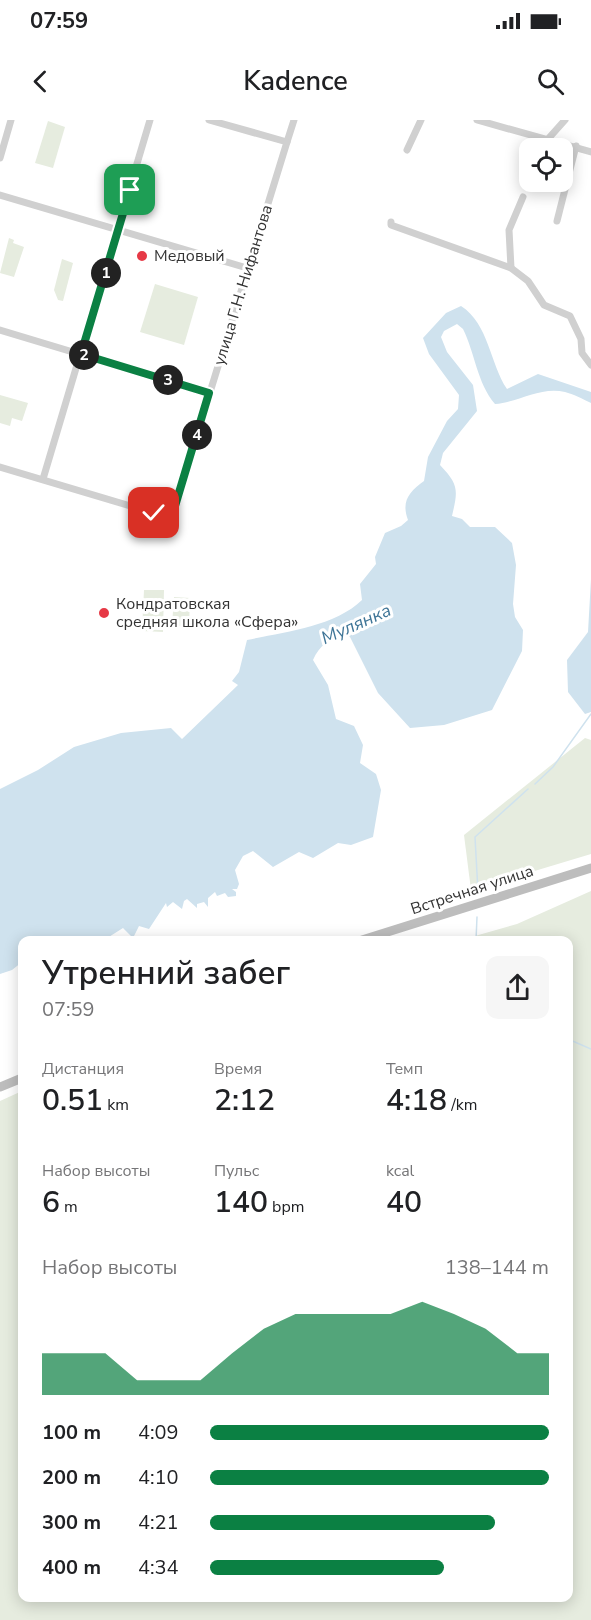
<!DOCTYPE html>
<html lang="ru">
<meta charset="utf-8">
<style>
:root{--surface:#fff;--page:#f6f6f6;--text:#202124;--muted:#757577;--accent:#0b8043}
body{margin:0;font-family:"Nunito Sans",sans-serif;background:var(--page);color:var(--text);height:100vh;display:flex;flex-direction:column;font-size:22px;white-space:nowrap}
*{box-sizing:border-box;margin:0}
p{font-size:20px;color:var(--muted)}
.icon{flex:none;width:33px;height:33px;fill:none;stroke:currentColor;stroke-width:2;stroke-linecap:round;stroke-linejoin:round}
.map{position:relative;flex:1;overflow:hidden}
.details{position:absolute;left:18px;top:816px;width:555px;height:666px;display:flex;flex-direction:column;background:var(--surface);border-radius:12px;box-shadow:0 3px 15px #0003}
.details>*{flex:none}
.tools{position:absolute;left:519px;top:18px;display:grid;gap:12px}
.tools a{display:grid;place-items:center;width:54px;height:54px;border-radius:12px;background:var(--surface);box-shadow:0 3px 15px #0003;font-size:30px}
.pin{position:absolute;display:grid;place-items:center;width:51px;height:51px;color:#fff;margin:-26px;border-radius:12px;box-shadow:0 3px 9px #0006}
.km{position:absolute;width:30px;height:30px;margin:-15px;border-radius:50%;background:#222;color:#fff;font-size:16px;line-height:30px;text-align:center}
.round{display:grid;place-items:center;flex:none;width:63px;height:63px;border-radius:12px;background:var(--page)}
.overview{display:flex;align-items:center;justify-content:space-between;height:102px;padding:0 24px}
h1{font-size:33px;font-weight:600;line-height:45px}
.figures{display:grid;grid-template-columns:repeat(3,1fr);gap:9px;height:102px;padding:6px 24px}
.figures div{display:grid;align-content:center}
.figures b{font-size:30px;font-weight:600}
.figures small{font-size:16px;font-weight:400}
.figures p{font-size:16px}
.chart{height:168px;padding:12px 24px}
.chart p{display:flex;justify-content:space-between}
.chart svg{width:100%;height:108px;margin-top:6px;fill:var(--accent);opacity:.7}
ul{padding:0 24px;list-style:none;font-size:20px}
li{display:grid;grid-template-columns:96px 72px 1fr;align-items:center;height:45px}
li i{height:15px;border-radius:8px;background:var(--accent)}
.status{display:flex;justify-content:space-between;align-items:center;height:42px;padding:0 30px;background:var(--surface);direction:ltr}
.status svg{height:16px;fill:currentColor}
header{display:flex;justify-content:space-between;align-items:center;height:78px;padding:0 24px;background:var(--surface);font-size:27px;font-weight:600}
.map>svg:first-child{display:block}
</style>
<div class="status"><b>07:59</b><svg viewBox="0 0 49 12"><path d="M0 12V9h3v3zM5 12V6h3v6zM10 12V3h3v9zM15 12V0h3v12zM26 1h20v11H26zM47 4h2v5h-2z"/></svg></div>
<header><svg class="icon" aria-label="back" viewBox="0 0 24 24"><path d="M15 5l-7 7 7 7"/></svg>Kadence<svg class="icon" aria-label="search" viewBox="0 0 24 24"><circle cx="10" cy="10" r="6"/><path d="M15 15l6 6"/></svg></header>
<div class="map">
<svg width="591" height="1500" viewBox="0 0 591 1500">
<rect width="100%" height="100%" fill="#fff"/>
<!-- green -->
<g fill="#e6ecdf">
<path d="M48,1L65,7L53,48L35,43Z"/>
<path d="M9,118L14,120L13,123L24,127L14,157L0,153Z"/>
<path d="M62,139L73,143L63,181L58,180L54,170Z"/>
<path d="M155,164L198,177L184,225L140,212Z"/>
<path d="M0,275L28,283L22,301L12,298L10,306L0,303Z"/>
<path d="M144,470H164L163,512L142,511Z"/>
<path d="M174,477L190,478L189,506H172Z"/>
<path d="M585,618L591,620V734L471,770L464,715Z"/>
<path d="M591,771V1500H0V981L22,971V1478H568V820H461L517,804Z"/>
</g>
<!-- water -->
<g fill="#cfe2ee">
<path d="M461,186C489,204 490,244 507,269L538,254L591,272V283C583,279 573,274 565,272C541,266 519,282 495,284C477,263 475,233 463,209L457,204L444,211L441,217L447,232L473,265L477,291L443,333L440,345C459,365 458,370 452,396L462,399L470,407H495L512,423L516,445L513,484L515,497L523,510L522,531L492,590L444,605L410,608L378,573L350,517C333,515 320,524 313,540L328,565L336,599L354,606L363,625L360,643L376,654L381,670L373,717L351,725L338,723L313,738L299,732L273,747L253,731L243,736L235,750L239,764L237,769H232L236,772V776L228,777L225,773L217,776L215,772L208,778V787L204,782L197,784V788L187,779L184,781L182,789L173,782L167,787L166,783L149,809L139,806L133,818L123,808L104,820H22V842L12,850L0,854V669L38,650L74,627L121,613L171,608L182,619L238,565L232,561L239,552L247,520C284,512 334,507 362,480L360,464L376,444L375,437L385,413L401,406L408,400C401,381 409,372 424,361L428,337L447,301L458,289L459,275L429,234L423,218L446,193Z"/>
<path d="M591,459V592L585,594L568,572L567,540L588,512Z"/>
</g>
<g fill="none" stroke-linecap="round" stroke-linejoin="round">
<!-- stream -->
<g stroke="#cfe2ee" stroke-width="1.5">
<path d="M535,664L553,647L591,594"/>
<path d="M478,772L475,717L528,669"/>
<path d="M476,820L477,797"/>
<path d="M568,919L591,929"/>
</g>
<!-- minor -->
<g stroke="#d0d0d0" stroke-width="7">
<path d="M477,0L591,32"/>
<path d="M548,19L565,0"/>
<path d="M287,22L294,0"/>
<path d="M407,30L421,0"/>
<path d="M0,38L11,0"/>
<path d="M0,75L247,148"/>
<path d="M557,101L576,26"/>
<path d="M391,102V105L511,148L528,161L544,185L570,196L581,219L582,233L591,245"/>
<path d="M511,148L509,110L523,77"/>
<path d="M0,210L209,273"/>
<path d="M0,347L154,393L166,394L175,386L287,22L209,0"/>
<path d="M43,359L150,0"/>
</g>
<!-- secondary -->
<g stroke="#bdbdbd" stroke-width="9">
<path d="M362,820L591,748"/>
<path d="M0,967L22,958"/>
</g>
</g>
<g fill="none" stroke-linecap="round" stroke-linejoin="round">
<defs>
<path id="route" d="M130,70L81,234L209,273L175,386L166,394L154,393"/>
</defs>
<!-- route casing -->
<use href="#route" stroke="#fff" stroke-width="12"/>
<!-- route -->
<use href="#route" stroke="#0b8043" stroke-width="8"/>
</g>
<!-- markers -->
<g fill="#e63946" stroke="#fff" stroke-width="2">
<circle cx="142" cy="136" r="6"/>
<circle cx="104" cy="493" r="6"/>
</g>
<g text-anchor="middle" dominant-baseline="central" stroke-width="6" stroke-linejoin="round" paint-order="stroke">
<!-- poi labels -->
<g font-size="16" fill="#333" stroke="#fff" text-anchor="start">
<text x="154" y="136">Медовый</text>
<text x="116" y="484">Кондратовская<tspan x="116" dy="18">средняя школа «Сфера»</tspan></text>
</g>
<!-- street labels -->
<g font-size="16" fill="#333" stroke="#fff">
<text transform="translate(243 165) rotate(-73)">улица Г.Н. Нифантова</text>
<text transform="translate(472 770) rotate(-18)">Встречная улица</text>
</g>
<!-- water labels -->
<g font-size="18" font-style="italic" fill="#3f7597" stroke="#fff">
<text transform="translate(356 504) rotate(-24)">Мулянка</text>
</g>
</g>
</svg>
<div class="tools">
<a><svg class="icon" aria-label="locate" viewBox="0 0 24 24"><circle cx="12" cy="12" r="6"/><path d="M12 2v4M12 18v4M2 12h4M18 12h4"/></svg></a>
</div>
<div class="pin" style="left:130px;top:70px;background:#1e9e55"><svg class="icon" aria-label="arrive" viewBox="0 0 24 24"><path d="M6 21V4h12l-3 4 3 4H6"/></svg></div>
<div class="pin" style="left:154px;top:393px;background:#d93025"><svg class="icon" aria-label="check" viewBox="0 0 24 24"><path d="M5 12l5 5 9-10"/></svg></div>
<b class="km" style="left:106px;top:153px">1</b>
<b class="km" style="left:84px;top:235px">2</b>
<b class="km" style="left:168px;top:260px">3</b>
<b class="km" style="left:197px;top:315px">4</b>
<section class="details">
<div class="overview"><div><h1>Утренний забег</h1><p>07:59</p></div><a class="round"><svg class="icon" aria-label="share" viewBox="0 0 24 24"><path d="M12 15V3M7 8l5-5 5 5M5 13v7h14v-7"/></svg></a></div>
<div class="figures">
<div><p>Дистанция</p><b>0.51<small> km</small></b></div>
<div><p>Время</p><b>2:12</b></div>
<div><p>Темп</p><b>4:18<small> /km</small></b></div>
</div>
<div class="figures">
<div><p>Набор высоты</p><b>6<small> m</small></b></div>
<div><p>Пульс</p><b>140<small> bpm</small></b></div>
<div><p>kcal</p><b>40</b></div>
</div>
<div class="chart"><p><span>Набор высоты</span>138–144 m</p>
<svg viewBox="0 0 160 44" preserveAspectRatio="none"><path d="M0 44V27L10 27L20 27L30 38L40 38L50 38L60 27L70 17L80 11L90 11L100 11L110 11L120 6L130 11L140 17L150 27L160 27V44z"/></svg>
</div>
<ul>
<li><b>100 m</b>4:09<i style="width:100%"></i></li>
<li><b>200 m</b>4:10<i style="width:100%"></i></li>
<li><b>300 m</b>4:21<i style="width:84%"></i></li>
<li><b>400 m</b>4:34<i style="width:69%"></i></li>
</ul>
</section>
</div>
